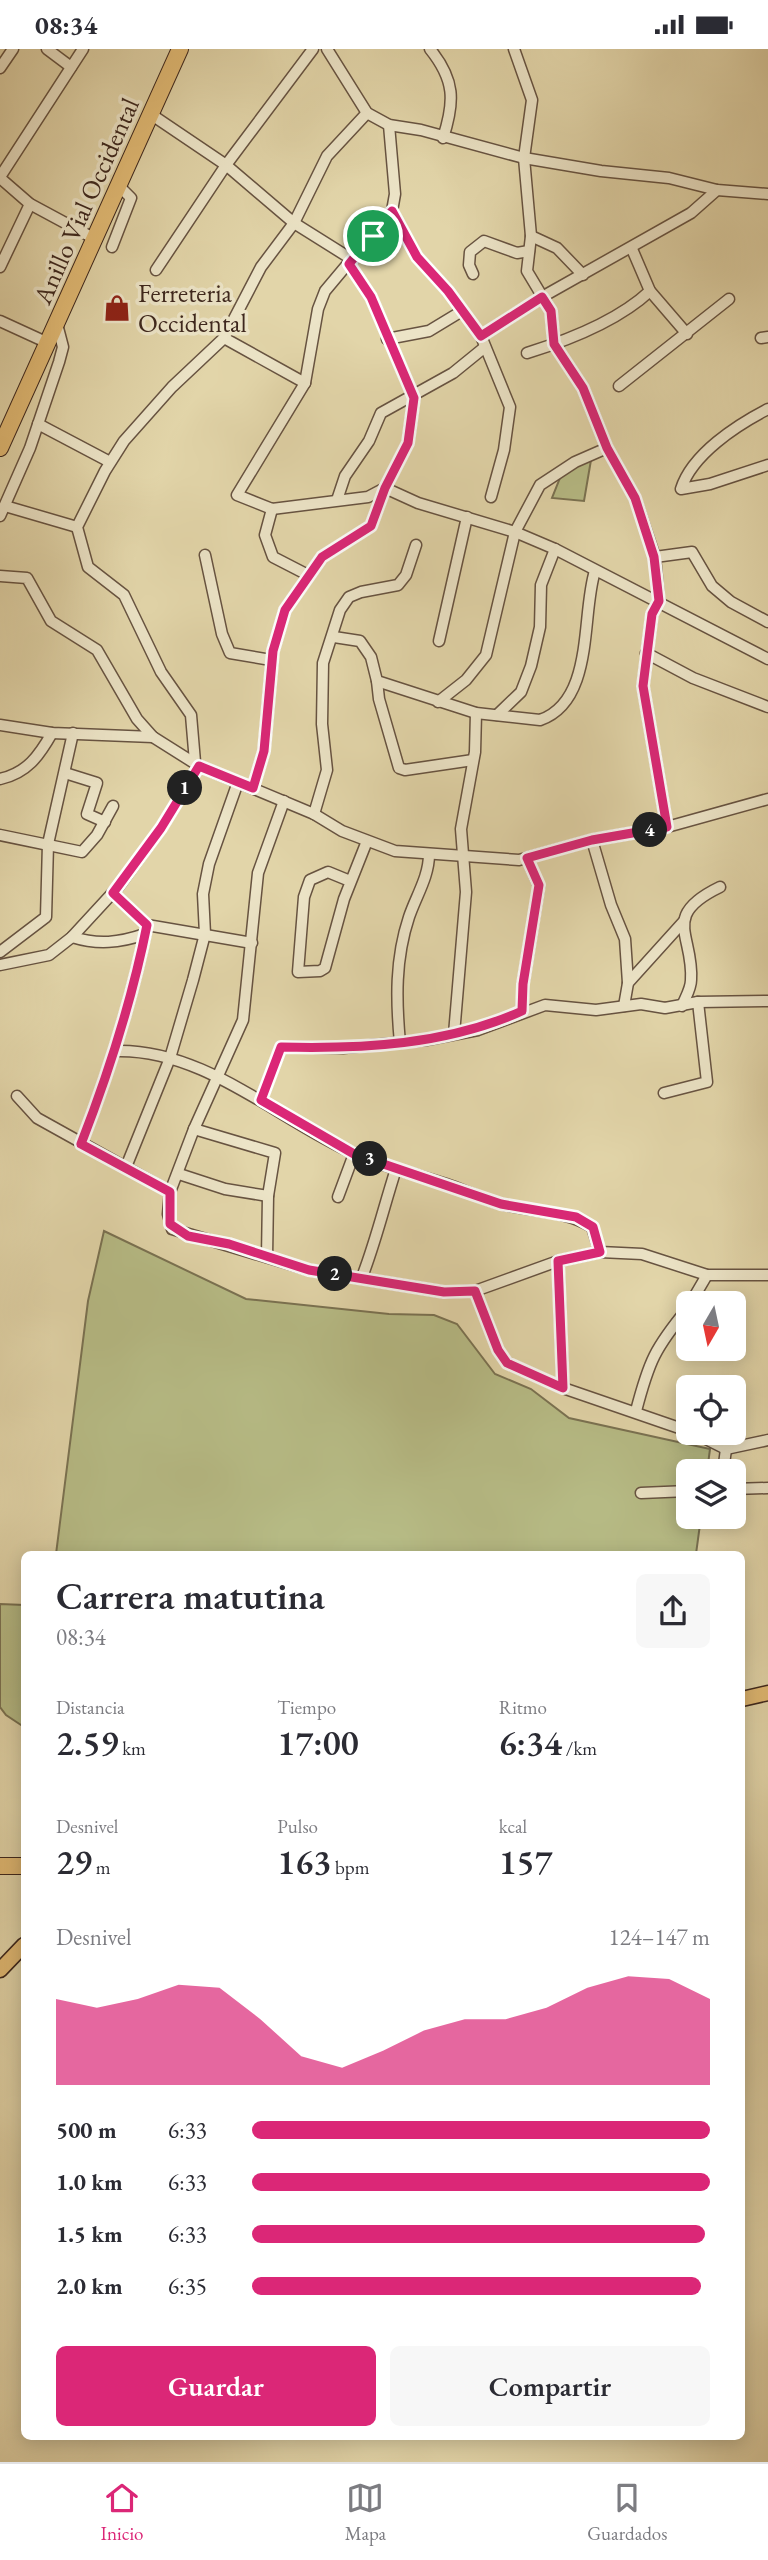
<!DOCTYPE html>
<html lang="es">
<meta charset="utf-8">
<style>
:root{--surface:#fff;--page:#f7f7f7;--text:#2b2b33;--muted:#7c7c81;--line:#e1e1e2;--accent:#db2777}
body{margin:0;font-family:"EB Garamond",serif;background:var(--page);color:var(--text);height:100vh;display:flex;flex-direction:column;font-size:26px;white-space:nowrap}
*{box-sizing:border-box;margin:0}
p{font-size:23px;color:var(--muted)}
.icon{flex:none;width:38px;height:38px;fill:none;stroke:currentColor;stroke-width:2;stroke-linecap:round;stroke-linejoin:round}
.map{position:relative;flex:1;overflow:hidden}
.drawer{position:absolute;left:21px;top:1502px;width:724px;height:889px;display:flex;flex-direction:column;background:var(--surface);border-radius:10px;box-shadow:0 4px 18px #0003}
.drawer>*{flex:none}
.needle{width:46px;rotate:189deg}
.controls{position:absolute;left:676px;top:1242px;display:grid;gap:14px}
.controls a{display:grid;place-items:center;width:70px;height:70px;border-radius:10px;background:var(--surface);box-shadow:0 4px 18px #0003;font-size:35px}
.pin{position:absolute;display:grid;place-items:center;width:60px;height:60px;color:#fff;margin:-30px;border:4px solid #fff;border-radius:50%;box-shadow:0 2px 7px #0007}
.km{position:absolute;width:35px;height:35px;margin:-18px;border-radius:50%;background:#222;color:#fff;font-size:19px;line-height:35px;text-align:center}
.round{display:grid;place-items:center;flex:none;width:74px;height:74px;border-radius:10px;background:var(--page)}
.summary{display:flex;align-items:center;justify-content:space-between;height:119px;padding:0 35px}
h1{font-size:38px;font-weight:600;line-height:52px}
.metrics{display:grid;grid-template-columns:repeat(3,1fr);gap:10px;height:119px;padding:7px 35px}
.metrics div{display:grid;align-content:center}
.metrics b{font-size:35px;font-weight:600}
.metrics small{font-size:19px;font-weight:400}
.metrics p{font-size:19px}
.chart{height:196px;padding:14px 35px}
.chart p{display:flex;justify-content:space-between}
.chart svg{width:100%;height:126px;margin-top:7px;fill:var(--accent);opacity:.7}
.primary-button{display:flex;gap:14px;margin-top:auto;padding:14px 35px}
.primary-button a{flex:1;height:80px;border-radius:10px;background:var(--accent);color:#fff;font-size:28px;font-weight:600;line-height:80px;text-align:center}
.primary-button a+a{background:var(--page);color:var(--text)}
ul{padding:0 35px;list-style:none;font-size:23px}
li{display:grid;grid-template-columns:112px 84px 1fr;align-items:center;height:52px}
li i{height:18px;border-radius:9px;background:var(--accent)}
.status{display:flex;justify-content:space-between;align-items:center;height:49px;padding:0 35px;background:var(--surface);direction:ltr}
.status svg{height:19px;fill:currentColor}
.dock{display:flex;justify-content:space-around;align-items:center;height:98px;border-top:2px solid var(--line);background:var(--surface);font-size:19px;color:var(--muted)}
.dock a{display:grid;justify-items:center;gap:4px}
.dock .active{color:var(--accent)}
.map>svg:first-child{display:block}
</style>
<div class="status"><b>08:34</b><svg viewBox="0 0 49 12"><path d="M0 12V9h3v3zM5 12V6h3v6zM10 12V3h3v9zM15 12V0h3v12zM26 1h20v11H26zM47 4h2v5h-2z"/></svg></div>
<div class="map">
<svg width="768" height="2413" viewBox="0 0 768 2413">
<rect width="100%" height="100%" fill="#e2d5a9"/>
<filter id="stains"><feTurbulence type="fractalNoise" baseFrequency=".00286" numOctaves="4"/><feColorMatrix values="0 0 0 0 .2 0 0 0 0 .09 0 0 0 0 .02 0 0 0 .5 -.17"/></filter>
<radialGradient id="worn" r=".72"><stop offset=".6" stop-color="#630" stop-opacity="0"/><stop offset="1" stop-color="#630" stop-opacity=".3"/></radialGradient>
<!-- green -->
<g fill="#b7bc86" stroke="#7a7252" stroke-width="2">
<path d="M591,411L584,452L552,449L562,424Z"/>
<path d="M104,1182L246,1250L389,1265L434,1266L457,1275L495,1325L531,1340L569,1369L710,1400L707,1423H688V1468H701L696,1505H56L88,1252Z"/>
<path d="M0,1555L24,1556V1678L6,1666L0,1658Z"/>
</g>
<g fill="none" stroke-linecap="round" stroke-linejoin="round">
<defs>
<g id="minor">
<path d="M47,0L71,18"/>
<path d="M327,0L367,64L389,76L421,81L524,109L601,122L669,129L717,141L768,145"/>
<path d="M430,0C455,31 455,52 443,89"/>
<path d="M514,0L532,51L524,109L531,187L527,222L551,262L554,295L583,339L607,399L635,449L655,508L659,552L652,565L643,637L667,778"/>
<path d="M0,19L13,0"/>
<path d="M152,66L226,116L294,174L353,211"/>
<path d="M389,76L395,145L392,162L325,242L318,260L305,334L237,446L272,460L368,448L385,439L418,454L515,483L555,500L768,610"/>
<path d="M0,128L83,0"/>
<path d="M0,129L30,155L95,190"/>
<path d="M392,162L417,208L448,242L481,287L510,358L504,401L491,448"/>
<path d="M531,187L557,199L583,226"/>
<path d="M112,198L131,149L119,137"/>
<path d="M632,200L650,242L687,285"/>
<path d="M0,218L30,155"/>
<path d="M156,221L226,116L313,0"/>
<path d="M473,225L469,216L470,203L484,192L517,204L529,202"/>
<path d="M0,272L48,294"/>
<path d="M481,287L542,248L691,164L717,141"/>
<path d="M224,289L305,334"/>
<path d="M761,289L768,288"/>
<path d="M387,290L429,282L462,262"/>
<path d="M527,304C569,291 618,272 650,242"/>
<path d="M619,337L729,250"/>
<path d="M768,360C737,376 692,405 681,440L710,435L768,416"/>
<path d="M38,375L110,413"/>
<path d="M337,451L345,427L369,392L381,364L453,324L485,298"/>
<path d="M5,457L77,478"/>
<path d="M272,460L265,486L273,508L308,526"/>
<path d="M0,467L30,399L59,313L63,298L57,275"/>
<path d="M205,506L222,585L230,604L271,611"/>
<path d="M655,508L692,503L712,537L731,553L768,573"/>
<path d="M0,527L27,529L51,572L97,601L137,670L153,688L199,717L314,765L342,782L395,802L519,811L592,791L667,778L768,750"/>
<path d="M334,588L360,592L371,608L377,632L476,664L540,671C595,652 581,565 595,522"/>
<path d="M439,592L467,468"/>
<path d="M646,604L693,629L768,658"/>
<path d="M377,632L379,650L399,719L405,721L473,711"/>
<path d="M438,653L466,631L486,606L515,483L540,436L575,413L607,399"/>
<path d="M497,666L521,643L531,617L540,578L541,536L555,500"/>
<path d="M0,676L52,684L153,688"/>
<path d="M195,713L191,666L161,623L124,546L88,518L77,478L105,422L124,392L172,338L224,289L261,218L294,174L327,107L367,64"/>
<path d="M65,724L97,734L87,765L105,773"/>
<path d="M0,730C27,724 39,707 52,684"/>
<path d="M253,739L264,702L273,602L285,561L322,508L371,477L385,439L408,394L414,349L371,248L349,215"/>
<path d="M284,752L258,824L243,971L194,1080L170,1143L168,1165L172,1180L309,1221L444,1243L475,1242L558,1212L600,1203L642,1205L707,1226H768"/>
<path d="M314,765L327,721L322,675L323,614L340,561L349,548L361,543L398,536L406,526L416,496"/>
<path d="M0,786L82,803L97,786L113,757"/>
<path d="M592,791L611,856L625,890L628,934"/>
<path d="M350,832L328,823L310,831L304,848L298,923L320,922L325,919L344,850L367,792"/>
<path d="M113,844L147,876L252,894"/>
<path d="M72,888C98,896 119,894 145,885"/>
<path d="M0,903L46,868L48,795L73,684"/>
<path d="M0,916L49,906L72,888L119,837L161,779L199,717"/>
<path d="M624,957L628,934L684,872"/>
<path d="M682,957C685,949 691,940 691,931C694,886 660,867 720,838"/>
<path d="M522,962L523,935L539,837L527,809"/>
<path d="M454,985L466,843L461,780L475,703L476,664"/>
<path d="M400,994C396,951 395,910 409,868C416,847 429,828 429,805"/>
<path d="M115,1002C204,999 278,1071 355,1105C384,1118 416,1125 446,1135C464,1141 482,1150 501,1155C532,1163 565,1161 592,1178L600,1203"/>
<path d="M664,1044L707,1033L698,953"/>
<path d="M17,1047L37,1069L170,1143"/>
<path d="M261,1051L281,998L343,999L426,991L478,981L545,956L596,961L641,955L665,959L698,953L768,952"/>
<path d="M194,1080L275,1104L268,1147L267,1208"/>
<path d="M81,1095C109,1023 132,951 147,876"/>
<path d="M126,1118L170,1009L193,931L205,885L203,845L209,815L238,733"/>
<path d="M179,1125L225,1140L268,1147"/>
<path d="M338,1148L354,1105"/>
<path d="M558,1212L563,1339"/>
<path d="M362,1228C376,1192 384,1157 396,1120"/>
<path d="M475,1242L498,1301L507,1314L563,1339L688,1382"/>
<path d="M690,1255L707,1226"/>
<path d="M636,1362C649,1312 655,1299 688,1259"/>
<path d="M694,1384L726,1400L768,1391"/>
<path d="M723,1423L726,1400"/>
<path d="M733,1440L768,1439"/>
<path d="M641,1444L688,1442"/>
</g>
<g id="major">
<path d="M742,1650L768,1644"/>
<path d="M0,1921L24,1896"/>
</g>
<g id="highway">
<path d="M0,399L180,0"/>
<path d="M0,1817H24"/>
</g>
</defs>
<!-- minor casing -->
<use href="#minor" stroke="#675341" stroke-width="13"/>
<!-- major casing -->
<use href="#major" stroke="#3e281e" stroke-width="17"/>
<!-- highway casing -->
<use href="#highway" stroke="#3e281e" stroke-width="18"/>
<!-- minor -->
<use href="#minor" stroke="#ece4c7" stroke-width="10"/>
<!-- major -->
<use href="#major" stroke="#e1ba74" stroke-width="14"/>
<!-- highway -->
<use href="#highway" stroke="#e1ba74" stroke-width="16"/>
</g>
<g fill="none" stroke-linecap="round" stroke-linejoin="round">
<defs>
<path id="route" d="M392,162L417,208L448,242L481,287L542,248L551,262L554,295L583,339L607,399L635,449L654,508L659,552L652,565L643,637L667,778L592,791L527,809L539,836L523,935L522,962C446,996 363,1000 281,998L261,1051L354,1105L501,1155L576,1168L593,1178L600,1203L558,1212L563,1339L507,1314L498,1301L475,1242L444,1243L309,1221L229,1195L188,1187L170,1175V1143L81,1095C109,1023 132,951 147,876L113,844L161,779L199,717L253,739L264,702L273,602L285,561L322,508L371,477L385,439L408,394L414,349L371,248L349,215Z"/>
</defs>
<!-- route casing -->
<use href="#route" stroke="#fff" stroke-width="14"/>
<!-- route -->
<use href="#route" stroke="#db2777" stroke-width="9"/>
</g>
<!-- icons -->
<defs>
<symbol id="shop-bare" viewBox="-9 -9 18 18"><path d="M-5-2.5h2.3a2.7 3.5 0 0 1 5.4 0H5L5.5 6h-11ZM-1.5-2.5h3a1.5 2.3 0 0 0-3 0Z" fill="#8f2418" stroke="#ece4c7" stroke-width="2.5" paint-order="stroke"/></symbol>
</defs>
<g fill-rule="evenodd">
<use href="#shop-bare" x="98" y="240" width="38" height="38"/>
</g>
<g text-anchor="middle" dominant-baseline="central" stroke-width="7" stroke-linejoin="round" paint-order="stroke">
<!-- street labels -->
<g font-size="26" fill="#3e281e" stroke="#ece4c7">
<text transform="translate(86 152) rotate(-66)">Anillo Vial Occidental</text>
</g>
<!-- poi labels -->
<g font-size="26" fill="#3e281e" stroke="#ece4c7" text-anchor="start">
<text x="138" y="244">Ferreteria<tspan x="138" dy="30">Occidental</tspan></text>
</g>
</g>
<rect width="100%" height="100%" filter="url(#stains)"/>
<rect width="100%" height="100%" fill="url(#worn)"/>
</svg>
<div class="controls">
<a><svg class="needle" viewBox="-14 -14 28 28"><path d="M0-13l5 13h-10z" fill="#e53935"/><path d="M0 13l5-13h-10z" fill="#7c7c81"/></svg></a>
<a><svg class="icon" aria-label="locate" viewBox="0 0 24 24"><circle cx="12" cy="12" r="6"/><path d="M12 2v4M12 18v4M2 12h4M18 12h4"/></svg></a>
<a><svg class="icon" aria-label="layers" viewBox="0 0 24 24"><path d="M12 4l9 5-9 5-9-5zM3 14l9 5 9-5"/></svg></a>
</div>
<div class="pin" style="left:373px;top:187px;background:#1e9e55"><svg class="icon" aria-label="arrive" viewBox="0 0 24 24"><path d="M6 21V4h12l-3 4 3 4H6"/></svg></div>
<b class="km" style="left:185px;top:739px">1</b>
<b class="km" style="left:335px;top:1225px">2</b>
<b class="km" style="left:370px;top:1110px">3</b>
<b class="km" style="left:650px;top:781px">4</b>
<section class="drawer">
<div class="summary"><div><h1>Carrera matutina</h1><p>08:34</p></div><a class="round"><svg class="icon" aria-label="share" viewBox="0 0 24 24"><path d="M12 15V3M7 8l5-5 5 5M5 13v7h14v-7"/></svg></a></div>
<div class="metrics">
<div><p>Distancia</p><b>2.59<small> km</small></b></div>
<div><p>Tiempo</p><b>17:00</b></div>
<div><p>Ritmo</p><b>6:34<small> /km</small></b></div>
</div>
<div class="metrics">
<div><p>Desnivel</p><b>29<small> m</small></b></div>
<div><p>Pulso</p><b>163<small> bpm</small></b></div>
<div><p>kcal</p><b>157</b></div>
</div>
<div class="chart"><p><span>Desnivel</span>124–147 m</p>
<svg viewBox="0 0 160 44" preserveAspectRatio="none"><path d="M0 44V14L10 17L20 14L30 9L40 10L50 21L60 34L70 38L80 32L90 25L100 21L110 21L120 17L130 10L140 6L150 7L160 14V44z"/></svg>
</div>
<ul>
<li><b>500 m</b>6:33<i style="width:100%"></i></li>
<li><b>1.0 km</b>6:33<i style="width:100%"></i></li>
<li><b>1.5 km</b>6:33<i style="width:99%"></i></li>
<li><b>2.0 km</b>6:35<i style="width:98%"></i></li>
</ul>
<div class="primary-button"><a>Guardar</a><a>Compartir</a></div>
</section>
</div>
<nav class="dock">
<a class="active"><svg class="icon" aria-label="home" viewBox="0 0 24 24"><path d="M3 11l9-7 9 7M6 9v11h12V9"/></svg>Inicio</a>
<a><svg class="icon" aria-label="map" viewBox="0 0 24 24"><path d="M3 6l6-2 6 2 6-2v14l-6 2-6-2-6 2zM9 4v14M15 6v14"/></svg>Mapa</a>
<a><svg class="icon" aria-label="saved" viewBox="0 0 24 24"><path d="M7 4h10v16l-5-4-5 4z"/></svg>Guardados</a>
</nav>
